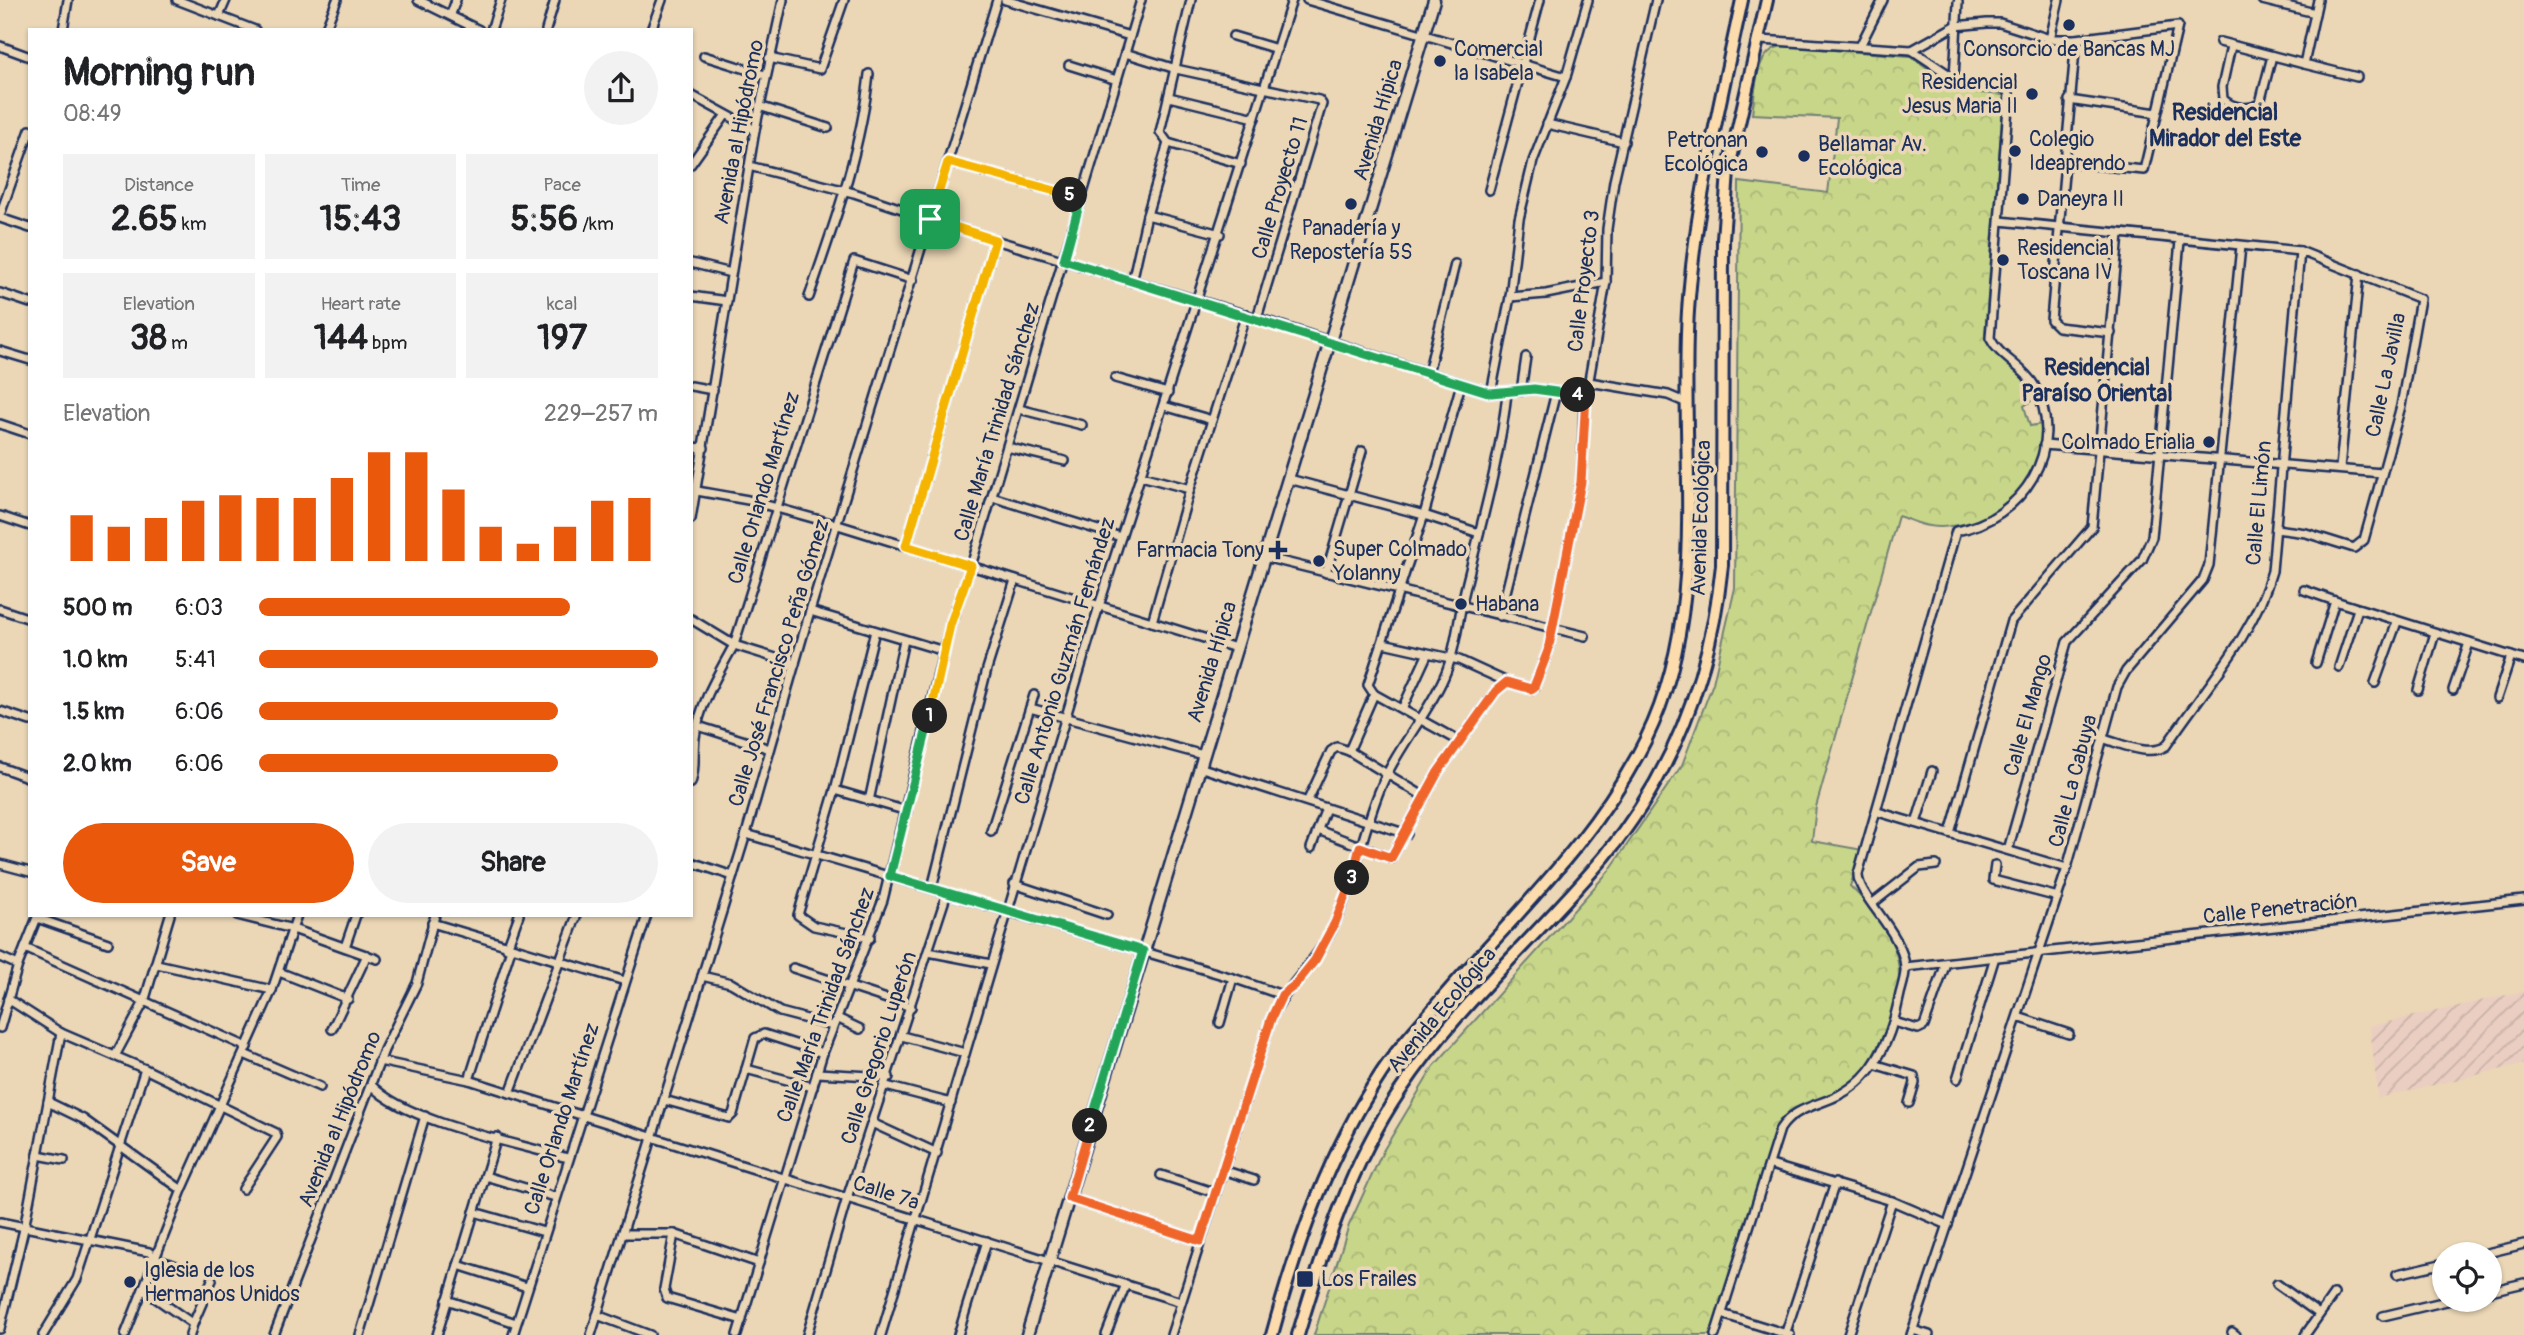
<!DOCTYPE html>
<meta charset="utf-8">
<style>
:root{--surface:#fff;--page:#f2f2f2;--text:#202124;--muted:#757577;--accent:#ea580c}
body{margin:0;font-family:Pangolin,sans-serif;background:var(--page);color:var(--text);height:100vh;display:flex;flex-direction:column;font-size:26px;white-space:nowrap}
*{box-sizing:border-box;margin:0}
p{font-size:23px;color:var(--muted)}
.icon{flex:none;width:38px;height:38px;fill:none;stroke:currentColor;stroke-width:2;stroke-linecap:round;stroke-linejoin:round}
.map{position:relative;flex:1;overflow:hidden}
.sheet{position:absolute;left:28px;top:28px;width:665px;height:889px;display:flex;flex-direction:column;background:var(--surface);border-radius:0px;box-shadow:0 2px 5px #0004}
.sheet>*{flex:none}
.tools{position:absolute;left:2432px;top:1242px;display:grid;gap:14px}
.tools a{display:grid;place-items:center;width:70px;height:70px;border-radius:50%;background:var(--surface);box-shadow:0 2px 5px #0004;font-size:35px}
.pin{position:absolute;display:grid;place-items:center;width:60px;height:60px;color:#fff;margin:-30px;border-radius:14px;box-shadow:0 4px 10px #0006}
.km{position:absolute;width:35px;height:35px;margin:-18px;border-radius:50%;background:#222;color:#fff;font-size:19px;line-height:35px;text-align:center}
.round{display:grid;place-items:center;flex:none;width:74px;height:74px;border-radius:37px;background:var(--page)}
.head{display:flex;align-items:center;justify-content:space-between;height:119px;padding:0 35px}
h1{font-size:38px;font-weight:700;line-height:52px}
.figures{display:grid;grid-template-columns:repeat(3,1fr);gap:10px;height:119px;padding:7px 35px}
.figures div{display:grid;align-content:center;border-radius:0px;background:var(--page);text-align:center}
.figures b{font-size:35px;font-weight:700}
.figures small{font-size:19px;font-weight:400}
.figures p{font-size:19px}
.chart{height:196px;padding:14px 35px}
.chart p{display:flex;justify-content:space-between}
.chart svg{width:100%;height:126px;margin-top:7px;stroke:var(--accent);stroke-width:6}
.cta{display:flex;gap:14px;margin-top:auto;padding:14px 35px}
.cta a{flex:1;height:80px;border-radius:42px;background:var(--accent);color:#fff;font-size:28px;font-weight:700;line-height:80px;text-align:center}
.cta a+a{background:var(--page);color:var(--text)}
ul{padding:0 35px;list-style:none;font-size:23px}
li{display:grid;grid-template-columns:112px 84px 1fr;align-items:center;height:52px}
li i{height:18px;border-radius:9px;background:var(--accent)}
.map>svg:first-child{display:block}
</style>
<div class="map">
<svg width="2524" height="1335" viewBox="0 0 2524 1335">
<defs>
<pattern id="industrial-furrows" width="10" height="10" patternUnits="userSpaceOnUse" patternTransform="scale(1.75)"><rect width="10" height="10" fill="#eacec1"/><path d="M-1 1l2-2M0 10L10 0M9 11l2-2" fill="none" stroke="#c8b1a8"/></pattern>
<pattern id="forest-crowns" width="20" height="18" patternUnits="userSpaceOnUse" patternTransform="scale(1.75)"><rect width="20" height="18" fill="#c8d689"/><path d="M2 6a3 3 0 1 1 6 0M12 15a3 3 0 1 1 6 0" fill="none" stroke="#abb879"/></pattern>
</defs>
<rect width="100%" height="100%" fill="#ebd7b6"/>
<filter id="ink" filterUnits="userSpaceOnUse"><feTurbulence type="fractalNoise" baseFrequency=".0143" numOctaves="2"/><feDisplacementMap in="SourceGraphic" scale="14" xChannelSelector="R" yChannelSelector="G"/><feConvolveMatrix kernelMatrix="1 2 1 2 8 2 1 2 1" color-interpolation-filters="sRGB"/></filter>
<g filter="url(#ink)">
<!-- industrial -->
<path fill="url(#industrial-furrows)" d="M2524,991V1064L2378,1098L2370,1026Z"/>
<!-- forest -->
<path fill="url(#forest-crowns)" stroke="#728274" stroke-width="2" d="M1783,46L1910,56L1945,80V90L2004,95L1985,334C2006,352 2021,373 2034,399L2024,406L2030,426L2042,424C2041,435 2042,446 2040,457C2031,500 1971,533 1929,526C1919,525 1908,519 1898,516L1816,807L1812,841L1863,850L1850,886C1901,936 1914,974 1881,1040C1874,1054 1863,1076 1851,1085C1832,1098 1805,1101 1787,1114C1782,1118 1779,1127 1776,1133L1711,1335H1314L1349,1225L1383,1151L1434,1066L1609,871L1682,765L1713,683L1735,588L1739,182L1828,193L1837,118L1752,114C1756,89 1754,50 1783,46Z"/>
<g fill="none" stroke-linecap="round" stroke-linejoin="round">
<defs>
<g id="street">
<path d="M177,0L255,30"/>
<path d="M418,0L479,30"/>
<path d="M1005,0L1130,36"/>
<path d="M1191,0L1160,132L1168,143L1241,164"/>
<path d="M1307,0L1566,77"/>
<path d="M2262,0L2315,13"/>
<path d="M451,14L456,0"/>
<path d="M219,16L226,0"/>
<path d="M63,30L68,0"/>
<path d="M325,30L337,0"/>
<path d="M491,30L501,0"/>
<path d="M546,30L555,0"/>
<path d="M651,30L662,0"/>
<path d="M1233,36L1277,49"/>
<path d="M2050,39L2059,0"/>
<path d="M2076,39L2051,320L2058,327L2111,333"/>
<path d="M1760,40L1912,50L1955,26L1987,23H2000L2050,39H2076L2178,26L2144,170L2063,162"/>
<path d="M2220,42L2304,64L2318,0"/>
<path d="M0,46L30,57"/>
<path d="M1860,46L1883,0"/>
<path d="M2231,46L2222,87L2223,99C2232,108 2249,111 2260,103L2272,56"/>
<path d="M1125,53L1176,69L1319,100L1322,104L1257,318"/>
<path d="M704,56L765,75"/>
<path d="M769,58L820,69L844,0"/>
<path d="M2304,64L2357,77"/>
<path d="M1069,65L1117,80"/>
<path d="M1954,79L1958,2"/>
<path d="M691,95L755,130"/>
<path d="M1169,97L1255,118"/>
<path d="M2069,100L2157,113"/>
<path d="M759,106L828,128"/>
<path d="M1547,124L1624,142"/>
<path d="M948,162L1081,198"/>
<path d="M691,164L725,116"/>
<path d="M749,166L854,193L995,240L1257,318L1491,393L1534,389L1586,396"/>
<path d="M1489,190L1540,0"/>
<path d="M0,215L30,130"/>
<path d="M1147,215L1220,234"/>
<path d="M0,218L30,228"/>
<path d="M2000,221L2300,251L2420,299L2401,406L2364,540L2354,548L2306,533L2276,529"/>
<path d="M691,263L731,273"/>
<path d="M1132,282L1147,215L1168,143"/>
<path d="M0,293L30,303"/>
<path d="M691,296L727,301"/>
<path d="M809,297C834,224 861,151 869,74"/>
<path d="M1510,297L1546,294L1606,282"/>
<path d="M0,351L30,360"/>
<path d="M1428,373L1455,264"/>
<path d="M1115,378L1168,393"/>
<path d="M1589,382L1668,395L1687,403"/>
<path d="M691,386L713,390"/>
<path d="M1521,391L1526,357"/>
<path d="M1491,393L1510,297L1519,219L1533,161L1566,77L1588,0"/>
<path d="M1164,406L1212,420"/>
<path d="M1019,409L1082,425"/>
<path d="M0,424L30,434"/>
<path d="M2044,445L2382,473"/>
<path d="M691,447L704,448"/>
<path d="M1007,447L1065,461"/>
<path d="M2340,468L2359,274"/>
<path d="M1141,476L1190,489"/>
<path d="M1289,479L1424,515L1479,533"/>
<path d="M697,491L748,500L838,525L1236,648"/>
<path d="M992,497L1121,537"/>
<path d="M0,516L30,526"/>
<path d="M691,519L755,130L783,0"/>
<path d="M906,546L995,240"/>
<path d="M1264,557L1585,636"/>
<path d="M1326,573L1362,451"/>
<path d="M2304,590L2335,601"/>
<path d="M0,609L30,619"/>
<path d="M810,611L944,651"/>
<path d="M1500,616L1556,392"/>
<path d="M691,619L734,645L795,664"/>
<path d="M1152,622L1190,489L1246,314"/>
<path d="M1383,643L1459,660L1507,682L1531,689L1534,687L1548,651L1581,482L1584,409L1606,282L1607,229L1614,181L1656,0"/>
<path d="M2316,663L2335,601L2524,660"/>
<path d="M2339,667L2358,609"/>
<path d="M2375,683L2397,622"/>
<path d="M2418,690L2435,633"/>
<path d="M2453,690L2469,643"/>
<path d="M2497,698L2511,656"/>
<path d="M1030,708L1203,755"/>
<path d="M1402,709L1427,655"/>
<path d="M0,711L30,721"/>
<path d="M698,726L770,749"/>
<path d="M2104,739C2122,744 2149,757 2166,746C2203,690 2254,636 2272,571L2300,251"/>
<path d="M1459,741L1374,694L1368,685L1424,515L1461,384"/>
<path d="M1349,751L1374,694"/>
<path d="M0,767L30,778"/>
<path d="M1199,767L1407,834"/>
<path d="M691,783C696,769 693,753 695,738C699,705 718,674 734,645L854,261L913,280"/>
<path d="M835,790L907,811"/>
<path d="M1308,800L1331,751L1337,747L1349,751L1425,797"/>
<path d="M869,801L904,640"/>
<path d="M1878,812L2067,868"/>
<path d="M1916,823L1932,771"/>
<path d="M1318,830L1391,858L1438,772L1496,691L1507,682"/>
<path d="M991,831L1034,695"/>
<path d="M1950,833L2011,621L2092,527L2119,234"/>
<path d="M746,834L1233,978L1282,995"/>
<path d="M1311,848L1326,808"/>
<path d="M2008,850L2067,642L2142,560L2152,537L2180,241"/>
<path d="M691,862L733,876"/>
<path d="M0,864L30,872"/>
<path d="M1995,865L1993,880L2058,897"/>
<path d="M1014,884L1107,915"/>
<path d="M932,888L987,669L1015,580"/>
<path d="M1873,903L1919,867L1936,865"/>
<path d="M237,915L293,929L377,959"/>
<path d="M577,915L510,1093L1181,1302"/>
<path d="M37,918L108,943"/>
<path d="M432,923L625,981"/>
<path d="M870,938L814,926L798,915L835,790L875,631"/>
<path d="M345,947L356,915"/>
<path d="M25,948L247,1047"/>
<path d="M507,948L519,915"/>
<path d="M928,952L991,964"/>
<path d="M0,957L18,965"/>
<path d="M157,964L272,990"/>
<path d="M1905,967L2524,900"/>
<path d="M793,968L911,1007"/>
<path d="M279,972L348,999"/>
<path d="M702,976L731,983L780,1012L833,1026"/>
<path d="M8,999L61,1033L145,1069L276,1133L277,1137L243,1189"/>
<path d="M2018,1017L2069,1034"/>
<path d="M837,1018L860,1029"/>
<path d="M1894,1022L1918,1029L1924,1026L1946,963"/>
<path d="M1220,1023L1233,978"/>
<path d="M0,1028L18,965L38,915"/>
<path d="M332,1029L367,955"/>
<path d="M902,1036L965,1053"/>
<path d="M244,1054L320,1087"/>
<path d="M115,1056L144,1002L170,915"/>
<path d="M379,1061L469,1080L510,1093"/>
<path d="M1874,1064L1914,1076L1915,1083L1909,1103"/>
<path d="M746,1069L813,1087"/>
<path d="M817,1073L889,1077"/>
<path d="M1957,1079L1995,957"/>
<path d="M469,1080L511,949"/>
<path d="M371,1085C407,1123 516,1143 568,1158"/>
<path d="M886,1086L951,1103"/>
<path d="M664,1100L729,1118L733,1114L755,1038L764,1034L823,1053"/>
<path d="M48,1102L83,1119L182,1190"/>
<path d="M874,1124L937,1153"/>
<path d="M38,1155L64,1160"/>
<path d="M1771,1165L1892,1201L1948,1225"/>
<path d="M1223,1170L1254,1180"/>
<path d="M1161,1175L1216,1193"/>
<path d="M485,1176L555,1197"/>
<path d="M1069,1198L1200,1241"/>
<path d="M474,1212L544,1232"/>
<path d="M0,1222L149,1252L158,1260L185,1269"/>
<path d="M622,1234H674L759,1263"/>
<path d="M674,1234L664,1289L667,1298L742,1320"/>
<path d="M2479,1255L2524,1244"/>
<path d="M458,1265L527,1287"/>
<path d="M2397,1274L2445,1263"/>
<path d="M2277,1284L2319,1314"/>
<path d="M144,1290L193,1324L190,1335"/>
<path d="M2490,1291L2524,1283"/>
<path d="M447,1300L516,1323"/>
<path d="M1722,1314L1790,1335"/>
<path d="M597,1315L650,1335"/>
<path d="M2383,1316L2451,1300"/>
<path d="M193,1324L212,1280"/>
<path d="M0,1329L24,1229L61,1033"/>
<path d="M1913,1330L1929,1335"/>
<path d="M2232,1332L2236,1335"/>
<path d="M43,1335L77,1279L145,1069"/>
<path d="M125,1335L182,1190L272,990L297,915"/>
<path d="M274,1335L384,1050L417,983L435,915"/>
<path d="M360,1335L425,1116"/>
<path d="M437,1335L497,1137"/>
<path d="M513,1335L647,915"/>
<path d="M591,1335L746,834L810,611L997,0"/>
<path d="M737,1335L823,1053L883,900L950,625L971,566L1141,0"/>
<path d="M807,1335L847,1198L947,893"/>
<path d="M881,1335L1099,606L1292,0"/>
<path d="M958,1335L987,1241"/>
<path d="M1106,1335L1126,1284"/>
<path d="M1171,1335L1271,1019C1287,984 1319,960 1335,923C1355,880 1362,832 1381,787C1397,748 1427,716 1444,677C1456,650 1458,619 1465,590C1481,524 1500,460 1507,393"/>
<path d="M1715,1335L1780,1129C1794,1107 1818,1106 1839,1095C1878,1075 1892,1034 1900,994C1902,986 1906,975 1905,967C1903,932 1857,896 1858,874L1956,531C2022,520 2069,448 2034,385C2023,366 1999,357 1990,338L2009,94L2005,88L1963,84L1912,50"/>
<path d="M1785,1335L1835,1183"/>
<path d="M1848,1335L1892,1201"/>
<path d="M1911,1335L2067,868L2117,687L2126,671L2203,580L2209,565L2241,246"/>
<path d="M2305,1335L2334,1294"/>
</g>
<path id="secondary" d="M1027,1335L1434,0"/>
<g id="primary">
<path d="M1272,1335C1297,1243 1329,1152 1382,1072C1397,1049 1416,1029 1433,1009C1507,921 1594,844 1646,739C1711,606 1679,453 1688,311C1695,205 1720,104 1742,0"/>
<path d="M1298,1335C1323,1251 1350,1165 1400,1091C1458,1004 1538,936 1605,856C1674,772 1711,673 1722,565L1723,239L1728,172L1767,0"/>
</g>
</defs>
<!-- street casing -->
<use href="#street" stroke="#1b2f5e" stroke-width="12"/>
<!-- secondary casing -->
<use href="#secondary" stroke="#1b2f5e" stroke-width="15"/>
<!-- primary casing -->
<use href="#primary" stroke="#1b2f5e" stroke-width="16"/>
<!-- street -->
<use href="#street" stroke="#ebd7b6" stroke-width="7"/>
<!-- secondary -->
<use href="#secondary" stroke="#ebd7b6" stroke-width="10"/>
<!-- primary -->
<use href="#primary" stroke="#fcdcac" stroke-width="10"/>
</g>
</g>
<g fill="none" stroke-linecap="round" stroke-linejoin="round" filter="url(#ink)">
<defs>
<path id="split-1" d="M930,716L950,625L971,566L906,546L995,240L930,219"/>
<path id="split-2" d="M930,716L890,876L1143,951L1090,1126"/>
<path id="split-3" d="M1090,1126L1069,1198L1200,1241L1271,1019L1282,995L1295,985L1315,960L1335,923L1352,878"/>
<path id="split-4" d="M1352,878L1360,847L1391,858L1438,772L1496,691L1507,682L1531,689L1534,687L1548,651L1581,482L1586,396L1578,395"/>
<path id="split-5" d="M1070,195L1081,198L1064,260L1491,393L1534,389L1578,395"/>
<path id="split-6" d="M930,219L948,162L1070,195"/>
</defs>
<!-- split-1 casing -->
<use href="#split-1" stroke="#fff" stroke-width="14"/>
<!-- split-2 casing -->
<use href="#split-2" stroke="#fff" stroke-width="14"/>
<!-- split-3 casing -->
<use href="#split-3" stroke="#fff" stroke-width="14"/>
<!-- split-4 casing -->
<use href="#split-4" stroke="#fff" stroke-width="14"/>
<!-- split-5 casing -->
<use href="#split-5" stroke="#fff" stroke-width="14"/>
<!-- split-6 casing -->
<use href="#split-6" stroke="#fff" stroke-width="14"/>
<!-- split-1 -->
<use href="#split-1" stroke="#f5b400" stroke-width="9"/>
<!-- split-2 -->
<use href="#split-2" stroke="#22a559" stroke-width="9"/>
<!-- split-3 -->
<use href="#split-3" stroke="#f0652b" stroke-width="9"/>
<!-- split-4 -->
<use href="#split-4" stroke="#f0652b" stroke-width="9"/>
<!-- split-5 -->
<use href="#split-5" stroke="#22a559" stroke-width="9"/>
<!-- split-6 -->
<use href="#split-6" stroke="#f5b400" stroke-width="9"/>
</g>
<!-- markers -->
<g fill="#1b2f5e" stroke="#ebd7b6" stroke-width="2.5">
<circle cx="2069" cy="25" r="7"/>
<circle cx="1440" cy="61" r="7"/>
<circle cx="2032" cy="94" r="7"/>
<circle cx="2015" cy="151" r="7"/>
<circle cx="1762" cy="152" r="7"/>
<circle cx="1804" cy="156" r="7"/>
<circle cx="2023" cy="199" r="7"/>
<circle cx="1351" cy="204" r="7"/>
<circle cx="2003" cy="260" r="7"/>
<circle cx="2209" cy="442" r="7"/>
<path d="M1274.5 539.5h7v7h7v7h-7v7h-7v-7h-7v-7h7z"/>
<circle cx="1319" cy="561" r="7"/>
<circle cx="1461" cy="604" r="7"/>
<rect x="1296" y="1270" width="18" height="18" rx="3.5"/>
<circle cx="130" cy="1282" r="7"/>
</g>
<g text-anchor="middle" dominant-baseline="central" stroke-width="7" stroke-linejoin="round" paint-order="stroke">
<!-- poi labels -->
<g font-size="21" fill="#1b2f5e" stroke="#ebd7b6" text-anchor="start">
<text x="1454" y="49">Comercial<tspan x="1454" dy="24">la Isabela</tspan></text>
<text x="2069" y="49" text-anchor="middle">Consorcio de Bancas MJ</text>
<text x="2018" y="82" text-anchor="end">Residencial<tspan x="2018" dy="24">Jesus Maria II</tspan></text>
<text x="2029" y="139">Colegio<tspan x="2029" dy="24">Ideaprendo</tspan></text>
<text x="1748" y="140" text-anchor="end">Petronan<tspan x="1748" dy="24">Ecológica</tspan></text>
<text x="1818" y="144">Bellamar Av.<tspan x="1818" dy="24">Ecológica</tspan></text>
<text x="2037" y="199">Daneyra II</text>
<text x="1351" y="228" text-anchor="middle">Panadería y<tspan x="1351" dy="24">Repostería 5S</tspan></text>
<text x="2017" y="248">Residencial<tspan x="2017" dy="24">Toscana IV</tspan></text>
<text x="2195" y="442" text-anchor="end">Colmado Erialia</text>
<text x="1333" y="549">Super Colmado<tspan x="1333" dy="24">Yolanny</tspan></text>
<text x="1264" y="550" text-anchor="end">Farmacia Tony</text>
<text x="1475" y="604">Habana</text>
<text x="144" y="1270">Iglesia de los<tspan x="144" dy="24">Hermanos Unidos</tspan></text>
<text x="1321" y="1279">Los Frailes</text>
</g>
<!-- street labels -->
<g font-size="21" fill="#1b2f5e" stroke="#ebd7b6">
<text transform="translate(1378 120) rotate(-73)">Avenida Hípica</text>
<text transform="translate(739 132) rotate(-79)">Avenida al Hipódromo</text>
<text transform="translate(1280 188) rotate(-73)">Calle Proyecto 11</text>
<text transform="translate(1584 281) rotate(-83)">Calle Proyecto 3</text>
<text transform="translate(2386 375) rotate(-78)">Calle La Javilla</text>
<text transform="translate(997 422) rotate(-73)">Calle María Trinidad Sánchez</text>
<text transform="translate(764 488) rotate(-73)">Calle Orlando Martínez</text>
<text transform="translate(2259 503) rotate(-85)">Calle El Limón</text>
<text transform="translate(1701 518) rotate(-88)">Avenida Ecológica</text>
<text transform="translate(1065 661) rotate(-73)">Calle Antonio Guzmán Fernández</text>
<text transform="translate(1212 662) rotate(-73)">Avenida Hípica</text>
<text transform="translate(779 663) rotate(-73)">Calle José Francisco Peña Gómez</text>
<text transform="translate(2028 715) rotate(-74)">Calle El Mango</text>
<text transform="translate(2073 781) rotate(-75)">Calle La Cabuya</text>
<text transform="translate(2280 909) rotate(-6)">Calle Penetración</text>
<text transform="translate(826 1005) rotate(-70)">Calle María Trinidad Sánchez</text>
<text transform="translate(1442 1010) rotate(-50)">Avenida Ecológica</text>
<text transform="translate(879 1048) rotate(-72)">Calle Gregorio Luperón</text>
<text transform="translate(340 1119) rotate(-68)">Avenida al Hipódromo</text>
<text transform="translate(562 1119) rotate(-72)">Calle Orlando Martínez</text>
<text transform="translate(886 1193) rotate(18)">Calle 7a</text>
</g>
<!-- neighbourhood labels -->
<g font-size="23" font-weight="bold" fill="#1b2f5e" stroke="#ebd7b6">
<text x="2225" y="112">Residencial<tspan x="2225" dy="26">Mirador del Este</tspan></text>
<text x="2097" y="367">Residencial<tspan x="2097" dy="26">Paraíso Oriental</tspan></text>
</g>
</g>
</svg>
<div class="tools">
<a><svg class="icon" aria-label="locate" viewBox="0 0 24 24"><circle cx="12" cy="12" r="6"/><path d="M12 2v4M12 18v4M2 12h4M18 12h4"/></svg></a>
</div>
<div class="pin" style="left:930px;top:219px;background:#1e9e55"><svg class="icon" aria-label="arrive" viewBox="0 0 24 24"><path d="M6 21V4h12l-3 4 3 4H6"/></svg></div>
<b class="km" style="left:930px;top:716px">1</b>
<b class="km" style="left:1090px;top:1126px">2</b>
<b class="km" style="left:1352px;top:878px">3</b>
<b class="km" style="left:1578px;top:395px">4</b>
<b class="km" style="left:1070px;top:195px">5</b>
<section class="sheet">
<div class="head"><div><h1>Morning run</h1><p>08:49</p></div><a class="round"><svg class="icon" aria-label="share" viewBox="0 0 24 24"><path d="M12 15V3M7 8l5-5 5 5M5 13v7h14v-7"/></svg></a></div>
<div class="figures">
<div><p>Distance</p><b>2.65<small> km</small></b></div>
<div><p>Time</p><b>15:43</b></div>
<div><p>Pace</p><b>5:56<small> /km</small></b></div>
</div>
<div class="figures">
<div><p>Elevation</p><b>38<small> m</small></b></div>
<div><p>Heart rate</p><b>144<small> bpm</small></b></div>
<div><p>kcal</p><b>197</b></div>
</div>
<div class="chart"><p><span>Elevation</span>229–257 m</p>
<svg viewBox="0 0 160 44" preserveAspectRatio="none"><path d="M5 44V28M15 44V32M25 44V29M35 44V23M45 44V21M55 44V22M65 44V22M75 44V15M85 44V6M95 44V6M105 44V19M115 44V32M125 44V38M135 44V32M145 44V23M155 44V22"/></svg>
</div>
<ul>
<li><b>500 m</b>6:03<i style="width:78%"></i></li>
<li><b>1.0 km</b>5:41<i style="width:100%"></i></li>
<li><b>1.5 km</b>6:06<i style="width:75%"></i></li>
<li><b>2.0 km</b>6:06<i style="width:75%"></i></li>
</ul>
<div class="cta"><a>Save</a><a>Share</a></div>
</section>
</div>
